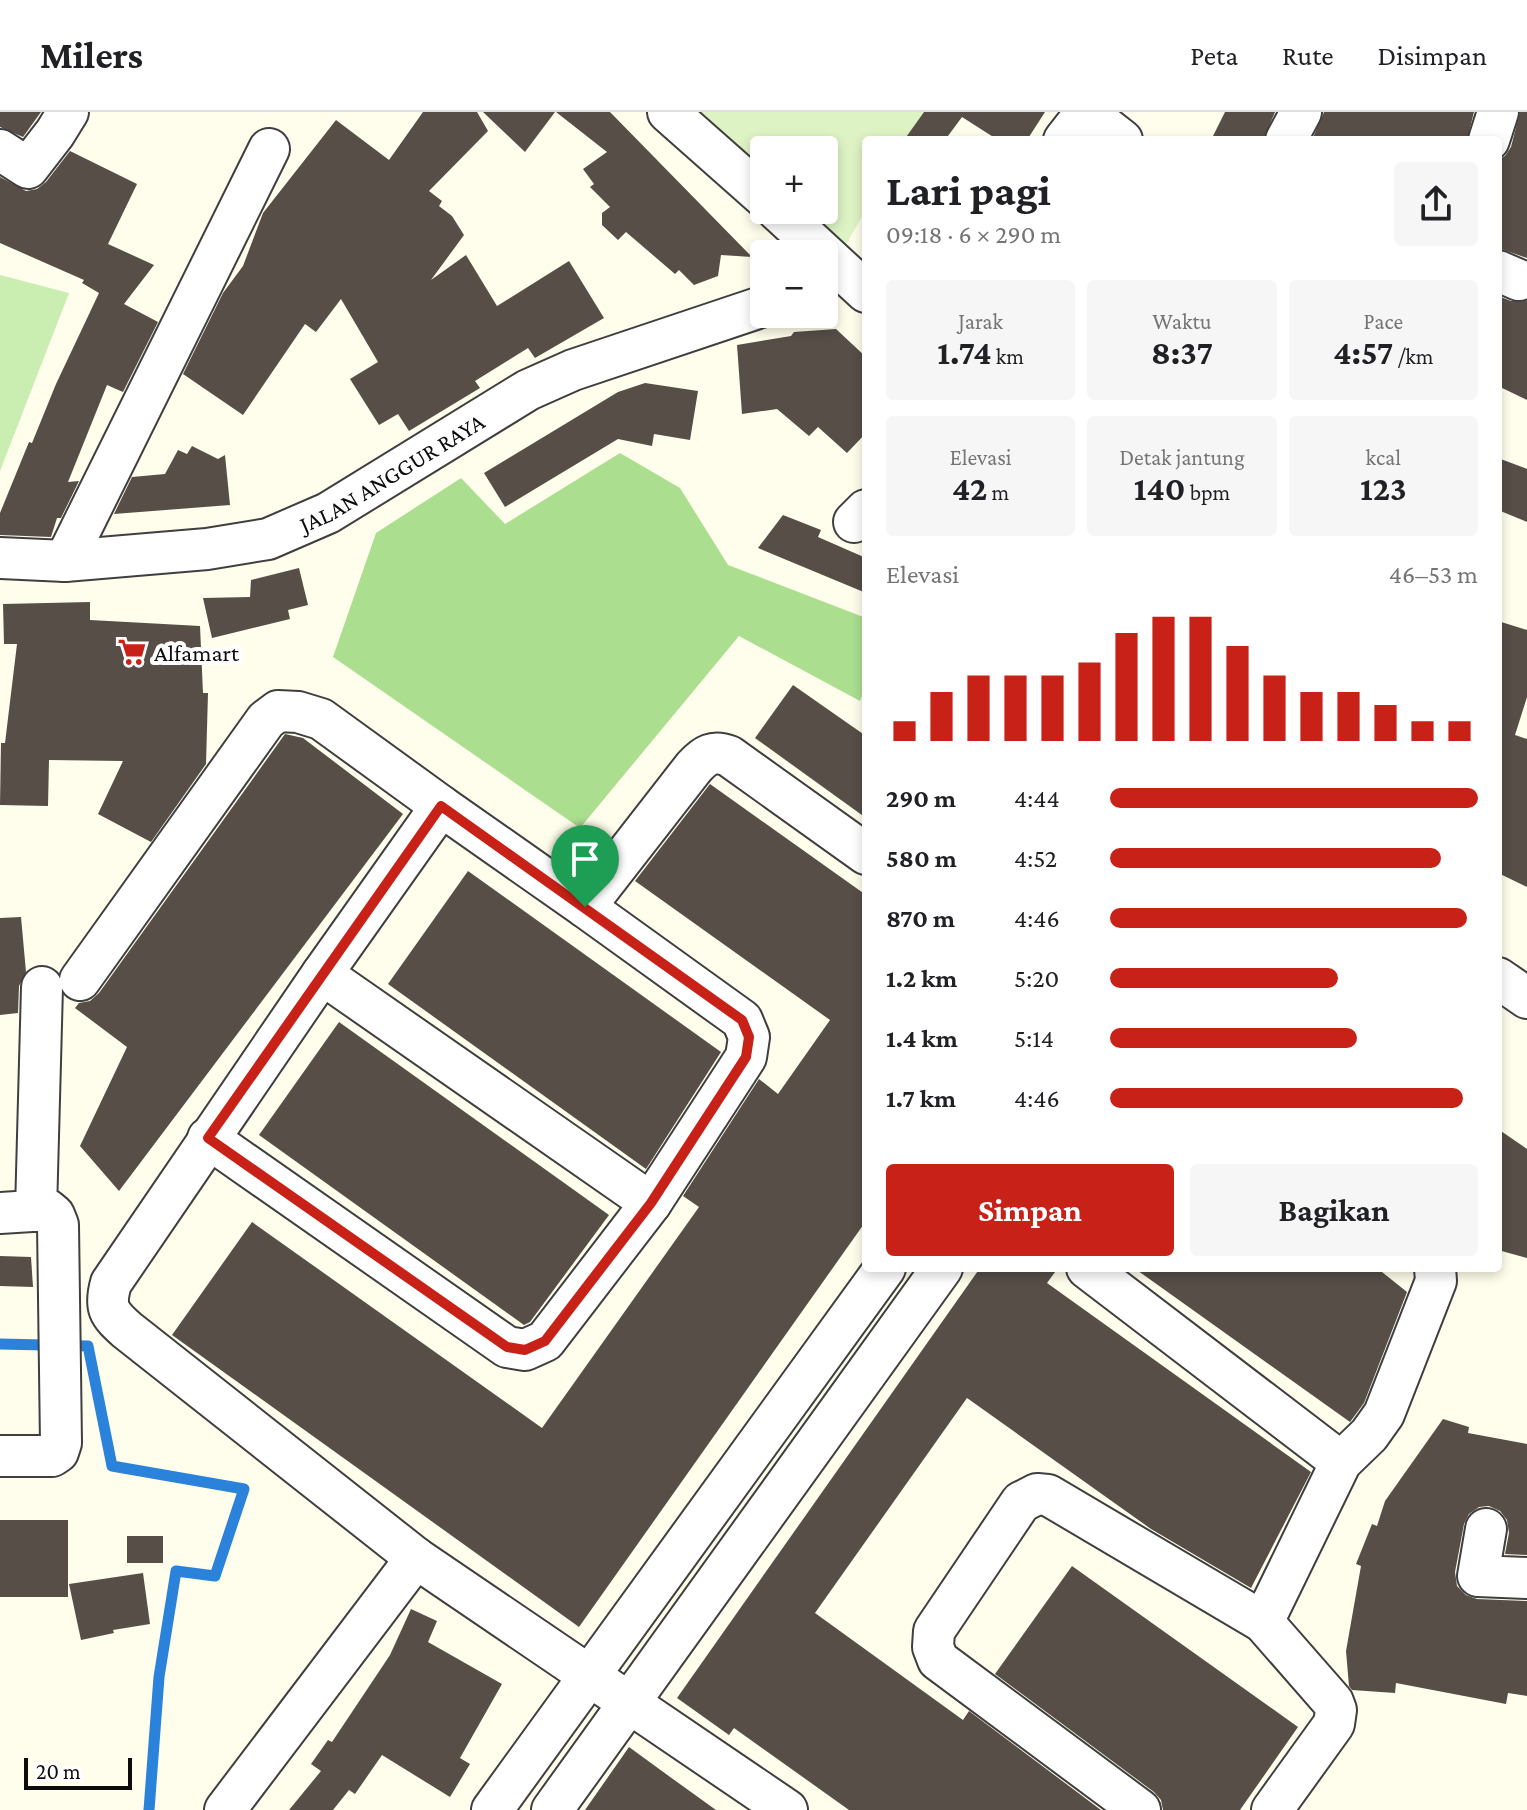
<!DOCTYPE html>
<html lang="id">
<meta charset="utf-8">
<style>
:root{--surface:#fff;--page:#f6f6f6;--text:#202124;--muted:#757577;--line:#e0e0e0;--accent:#c82218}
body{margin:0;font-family:"Crimson Pro",serif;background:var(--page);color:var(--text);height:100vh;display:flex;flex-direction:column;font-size:30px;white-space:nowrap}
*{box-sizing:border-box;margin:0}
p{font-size:26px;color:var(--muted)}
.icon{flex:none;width:44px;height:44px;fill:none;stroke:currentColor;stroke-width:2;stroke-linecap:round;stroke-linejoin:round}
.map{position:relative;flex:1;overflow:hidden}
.side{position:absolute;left:862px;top:24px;width:640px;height:1136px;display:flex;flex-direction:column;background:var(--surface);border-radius:8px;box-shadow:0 4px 12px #0003}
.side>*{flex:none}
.controls{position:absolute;left:750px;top:24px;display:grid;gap:16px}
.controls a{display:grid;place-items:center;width:88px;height:88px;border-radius:8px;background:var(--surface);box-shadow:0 4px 12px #0003;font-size:40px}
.scale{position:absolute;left:24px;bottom:20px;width:108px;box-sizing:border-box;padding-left:8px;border:4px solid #0c0c0c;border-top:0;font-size:22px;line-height:28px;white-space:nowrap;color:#0c0c0c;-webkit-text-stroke:6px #fff;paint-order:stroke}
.pin{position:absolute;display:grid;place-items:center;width:68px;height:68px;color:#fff;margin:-82px -34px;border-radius:50% 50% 50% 0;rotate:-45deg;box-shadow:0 0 8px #0007}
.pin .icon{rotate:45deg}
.round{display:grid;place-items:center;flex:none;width:84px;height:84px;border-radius:8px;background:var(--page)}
.head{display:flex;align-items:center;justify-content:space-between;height:136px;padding:0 24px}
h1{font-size:44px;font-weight:700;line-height:60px}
.metrics{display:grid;grid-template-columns:repeat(3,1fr);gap:12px;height:136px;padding:8px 24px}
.metrics div{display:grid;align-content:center;border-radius:8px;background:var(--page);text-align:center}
.metrics b{font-size:34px;font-weight:700}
.metrics small{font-size:22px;font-weight:400}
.metrics p{font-size:22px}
.chart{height:224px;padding:16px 24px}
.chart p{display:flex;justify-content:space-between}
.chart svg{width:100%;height:144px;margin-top:8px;stroke:var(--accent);stroke-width:6}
.primary-button{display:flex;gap:16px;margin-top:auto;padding:16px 24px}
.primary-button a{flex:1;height:92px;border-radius:8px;background:var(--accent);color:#fff;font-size:32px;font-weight:700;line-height:92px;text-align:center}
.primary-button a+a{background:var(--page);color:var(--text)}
ul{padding:0 24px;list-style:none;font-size:26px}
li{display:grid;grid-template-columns:128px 96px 1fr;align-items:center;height:60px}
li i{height:20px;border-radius:10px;background:var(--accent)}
header{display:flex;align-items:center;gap:48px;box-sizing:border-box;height:112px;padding:0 40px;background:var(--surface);border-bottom:2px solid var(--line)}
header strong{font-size:38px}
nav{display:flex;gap:44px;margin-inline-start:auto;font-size:28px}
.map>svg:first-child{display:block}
</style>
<header>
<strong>Milers</strong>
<nav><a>Peta</a><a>Rute</a><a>Disimpan</a></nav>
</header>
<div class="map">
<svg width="1527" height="1698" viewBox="0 0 1527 1698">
<rect width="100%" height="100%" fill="#fffdeb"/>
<!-- green -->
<path fill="#caedb1" d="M0,163L69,181L0,359Z"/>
<!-- forest -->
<path fill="#abdf8f" d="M620,341L680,376L728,453L866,506V574L860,589L739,524L580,716L333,545L376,421L461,366L505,412Z"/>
<!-- pitch -->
<path fill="#def3c4" d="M681,0H924L910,20L920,28H866V105L863,103L844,136L800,98H824V38H764V67Z"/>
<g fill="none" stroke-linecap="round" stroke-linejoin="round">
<!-- stream -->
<path stroke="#2b82da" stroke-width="11" d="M0,1232L88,1234L112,1354L244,1377L215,1464L176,1459L159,1565L149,1698"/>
</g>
<!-- building -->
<g fill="#564e47">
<path d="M0,0H41L23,25L0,15Z"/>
<path d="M423,0H477L488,19L429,79L442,89L439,94L452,104L464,123L431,168L466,143L497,194L569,149L604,206L535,246L528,236L475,269L480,276L409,319L398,302L379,313L350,267L378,250L341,187L316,220L305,212L243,303L183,262L223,181L243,154L263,101L336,8L389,48Z"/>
<path d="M483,0H555L525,40Z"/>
<path d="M556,0H610L752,145L721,143L718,164L694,173L679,158L675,162L626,120L618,128L602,113V101L610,95L590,75L594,72L583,57L607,40Z"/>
<path d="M924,0H1045L1027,28H998L962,5L945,28H904Z"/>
<path d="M1225,0H1275L1263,28H1211Z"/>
<path d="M1324,0H1474L1467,28H1312Z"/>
<path d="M1520,0H1527V146L1498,136V48L1505,44L1511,35Z"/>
<path d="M70,39L137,72L108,132L154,153L124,192L158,210L123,280L107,273L68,370L79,369L61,406H57L51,425L0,423V401L29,330L32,331L56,272L99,181L82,171L84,168L0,131V65L26,79L37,77L46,70Z"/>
<path d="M1498,184L1511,189H1527V288L1498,274Z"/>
<path d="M836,217L866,245V321L847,341L818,315L809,324L777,297L742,302L737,233L791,224L794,220Z"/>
<path d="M645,271L698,279L690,328L654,322L652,334L618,327L505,395L484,361L618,280Z"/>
<path d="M192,334L218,347L225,343L230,393L114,402L132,365L165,362L178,338L187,342Z"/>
<path d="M1498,346L1527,357V410L1498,398Z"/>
<path d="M783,403L821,418L818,425L866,446V481L758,436Z"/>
<path d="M299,456L308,493L288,498L290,507L212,526L203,486L250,485L251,468Z"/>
<path d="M90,490V508L200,514L203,581H208L206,652L151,730L98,702L123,649L49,648L48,694L0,693L1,631H5L17,532H4L3,492Z"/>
<path d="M1498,509L1527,518V585L1515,623L1527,627V775L1498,761Z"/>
<path d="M793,573L866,624V706L755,626Z"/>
<path d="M285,622L303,626L403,702L119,1079L80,1034L127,935L75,896L79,891L90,889L99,881Z"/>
<path d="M710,672L866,783V1109L579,1515L172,1223L252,1110L542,1316L699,1095L683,1084L759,967L778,982L830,908L635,769Z"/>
<path d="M468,759L721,940L646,1057L388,872Z"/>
<path d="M21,805L26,860L19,874L18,901L0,903V806Z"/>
<path d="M339,910L609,1103L530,1210L524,1213L259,1023Z"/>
<path d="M1498,1017L1527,1037V1146L1498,1138Z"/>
<path d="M0,1144L31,1145L33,1175L0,1174Z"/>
<path d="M980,1156H1058L1047,1171L1311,1360L1251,1476L1151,1417L967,1286L815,1501L963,1608L969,1599L1101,1698H849L734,1616L729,1623L677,1586Z"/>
<path d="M1134,1156H1377L1407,1180L1364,1291L1350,1310Z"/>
<path d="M1443,1307L1469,1315L1468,1321L1527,1332V1443L1505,1442L1509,1421L1507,1408L1500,1399L1489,1394L1479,1395L1469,1402L1464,1412L1455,1460L1457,1474L1466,1483L1477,1487L1527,1489V1584L1508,1581L1506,1592L1396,1571L1395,1581L1352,1578L1349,1574L1346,1539L1361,1454L1356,1452L1372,1412L1377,1414L1385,1389Z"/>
<rect x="0" y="1408" width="68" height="77"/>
<rect x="127" y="1424" width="36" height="27"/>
<path d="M1072,1454L1298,1615L1240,1698H1163L1161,1688L1154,1680L995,1562Z"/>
<path d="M143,1461L150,1512L113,1518L114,1521L81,1528L69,1472Z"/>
<path d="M411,1497L437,1509L428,1530L502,1572L460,1646L470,1652L450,1685L382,1643L355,1682L349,1678L333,1698H289L321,1659L311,1652L328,1628L332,1630L390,1543Z"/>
<path d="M629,1635L666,1662L716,1698H585Z"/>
</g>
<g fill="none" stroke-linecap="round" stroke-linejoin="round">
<defs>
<g id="minor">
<path d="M668,0L764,85"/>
<path d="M1064,28L1086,0L1122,28"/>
<path d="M1286,28L1301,0"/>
<path d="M1489,28L1498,0"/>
<path d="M0,38L28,56L55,21L68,0"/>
<path d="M777,98L866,180"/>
<path d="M1498,159L1519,168"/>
<path d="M854,410L866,398"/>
<path id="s1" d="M0,446L65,449L207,437L268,427L328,401L528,278L573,258L764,194"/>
<path d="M65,449L269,37"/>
<path d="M322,862L651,1091"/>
<path d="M1498,866L1527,886"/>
<path d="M80,868L266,608L278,599L298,600L321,607L441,694"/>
<path d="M208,1026L507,1235L525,1238L545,1229L651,1091L746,945L749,925L742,908L585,795"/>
<path d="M36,1099L42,875"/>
<path d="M0,1101L48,1098L54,1103L58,1113L61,1331L58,1340L52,1344H0"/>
<path d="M1087,1156L1341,1350"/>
<path d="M1486,1417L1478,1464L1527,1466"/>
<path d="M225,1698L416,1446"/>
<path d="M492,1698L885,1156"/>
<path d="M552,1698L942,1156"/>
<path d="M787,1698L416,1446L127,1218C109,1202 104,1196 111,1171L322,862L441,694L585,795L694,655C705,643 713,638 729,644L866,742"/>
<path d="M1140,1698L938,1548L933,1535L934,1519L1021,1390L1037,1382L1048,1383L1263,1510"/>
<path d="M1272,1698L1334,1612L1336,1598L1333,1590L1263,1510L1341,1350L1369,1323L1384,1302L1436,1169L1435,1156"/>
</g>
</defs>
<!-- minor casing -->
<use href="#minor" stroke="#3f3f3f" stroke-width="44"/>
<!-- minor -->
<use href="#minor" stroke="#fff" stroke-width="40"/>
</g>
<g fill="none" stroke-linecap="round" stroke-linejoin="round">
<defs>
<path id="route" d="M441,694L742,908L749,925L746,945L651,1091L545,1229L525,1238L507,1235L208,1026Z"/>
</defs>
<!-- route casing -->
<use href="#route" stroke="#fff" stroke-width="16"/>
<!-- route -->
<use href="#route" stroke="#c82218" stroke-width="10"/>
</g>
<!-- icons -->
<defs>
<symbol id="supermarket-bare" viewBox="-9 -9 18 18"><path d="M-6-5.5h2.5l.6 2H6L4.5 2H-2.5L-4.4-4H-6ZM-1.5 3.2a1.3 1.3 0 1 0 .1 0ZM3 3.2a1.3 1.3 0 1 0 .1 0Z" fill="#c82218" stroke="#fff" stroke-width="2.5" paint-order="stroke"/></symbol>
</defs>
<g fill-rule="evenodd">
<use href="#supermarket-bare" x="112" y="520" width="40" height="40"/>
</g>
<g text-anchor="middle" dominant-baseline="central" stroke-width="8" stroke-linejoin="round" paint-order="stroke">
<!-- street labels -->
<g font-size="24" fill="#0c0c0c" stroke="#fff">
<text stroke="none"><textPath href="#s1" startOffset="410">JALAN ANGGUR RAYA</textPath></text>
</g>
<!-- poi labels -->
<g font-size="24" fill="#0c0c0c" stroke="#fff" text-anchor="start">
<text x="154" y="540">Alfamart</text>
</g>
</g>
</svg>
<div class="controls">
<a>+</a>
<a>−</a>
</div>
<div class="scale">20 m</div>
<div class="pin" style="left:585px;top:795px;background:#1e9e55"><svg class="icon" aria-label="arrive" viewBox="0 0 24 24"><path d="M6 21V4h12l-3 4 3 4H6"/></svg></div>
<section class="side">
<div class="head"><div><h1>Lari pagi</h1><p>09:18 · 6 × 290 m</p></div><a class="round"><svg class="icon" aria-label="share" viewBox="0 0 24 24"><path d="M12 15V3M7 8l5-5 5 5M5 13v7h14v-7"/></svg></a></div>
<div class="metrics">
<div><p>Jarak</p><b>1.74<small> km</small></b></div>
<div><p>Waktu</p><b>8:37</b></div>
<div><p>Pace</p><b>4:57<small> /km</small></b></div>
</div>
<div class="metrics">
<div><p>Elevasi</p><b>42<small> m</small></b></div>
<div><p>Detak jantung</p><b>140<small> bpm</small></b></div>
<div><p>kcal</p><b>123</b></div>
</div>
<div class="chart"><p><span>Elevasi</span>46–53 m</p>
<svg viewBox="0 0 160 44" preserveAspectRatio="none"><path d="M5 44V38M15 44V29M25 44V24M35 44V24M45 44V24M55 44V20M65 44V11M75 44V6M85 44V6M95 44V15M105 44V24M115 44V29M125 44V29M135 44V33M145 44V38M155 44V38"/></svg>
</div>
<ul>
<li><b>290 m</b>4:44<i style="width:100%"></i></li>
<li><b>580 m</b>4:52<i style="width:90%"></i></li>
<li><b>870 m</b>4:46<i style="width:97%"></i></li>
<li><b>1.2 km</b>5:20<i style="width:62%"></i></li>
<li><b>1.4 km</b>5:14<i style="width:67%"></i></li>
<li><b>1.7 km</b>4:46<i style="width:96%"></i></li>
</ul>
<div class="primary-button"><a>Simpan</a><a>Bagikan</a></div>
</section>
</div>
